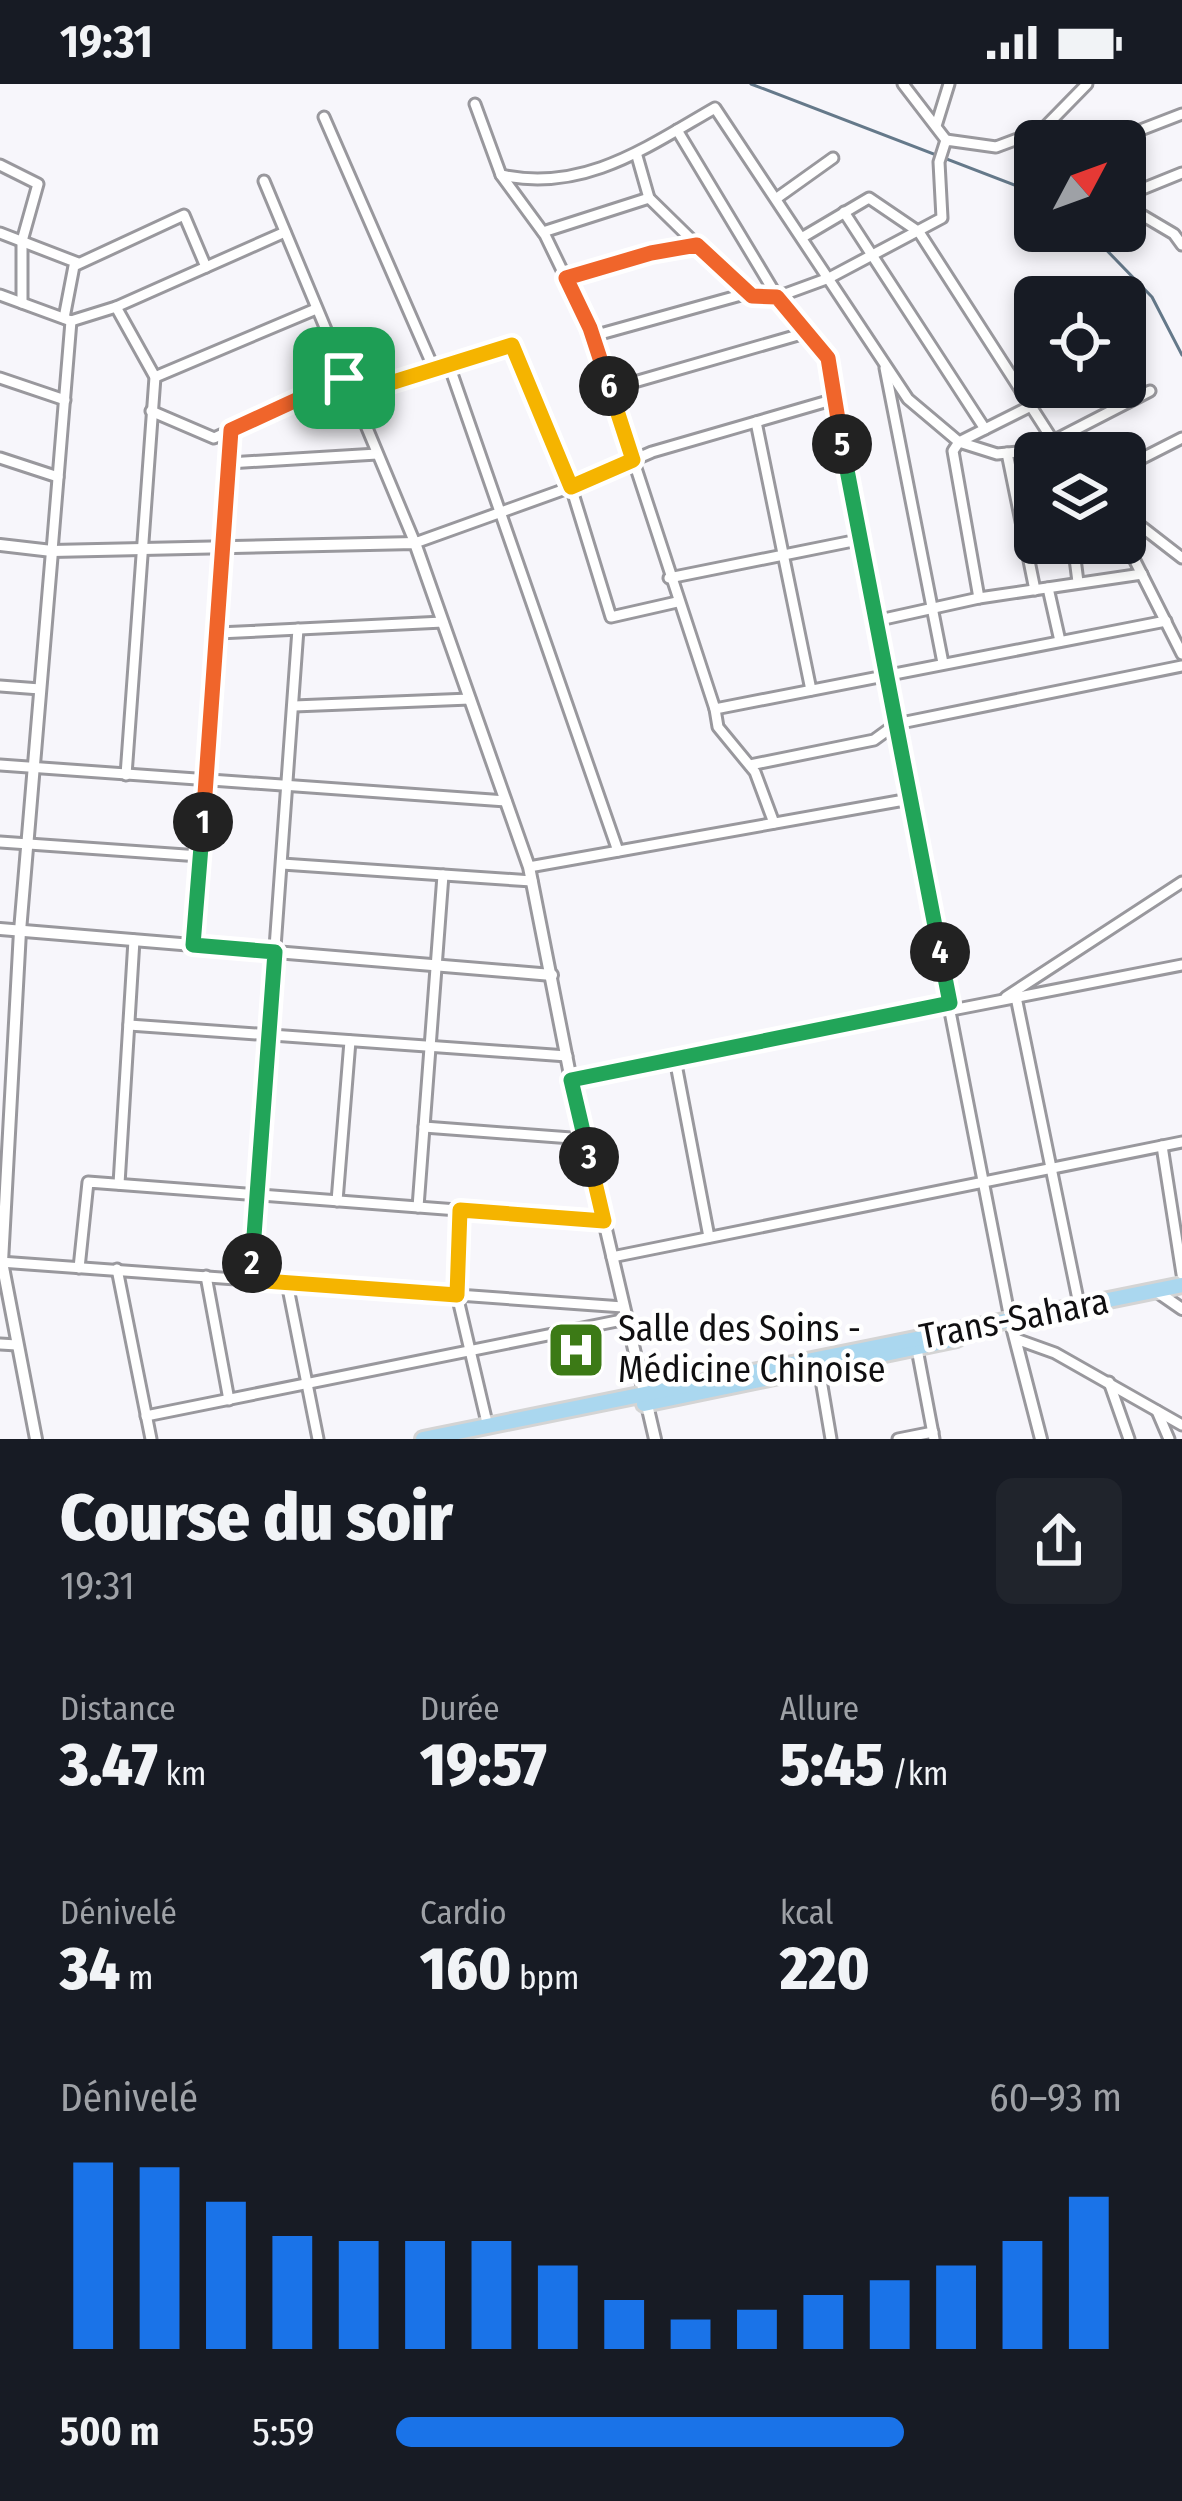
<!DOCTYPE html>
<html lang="fr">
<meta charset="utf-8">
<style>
:root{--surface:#171b24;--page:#20242c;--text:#f1f3f6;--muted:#9ea1a6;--accent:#1a73e8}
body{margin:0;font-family:"Fira Sans Condensed",sans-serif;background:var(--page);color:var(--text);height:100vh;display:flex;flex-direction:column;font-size:45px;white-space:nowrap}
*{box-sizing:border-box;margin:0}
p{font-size:39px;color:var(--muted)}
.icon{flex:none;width:66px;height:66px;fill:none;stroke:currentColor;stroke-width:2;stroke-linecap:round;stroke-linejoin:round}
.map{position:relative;height:1355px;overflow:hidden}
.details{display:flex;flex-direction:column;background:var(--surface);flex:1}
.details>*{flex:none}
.needle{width:78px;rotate:49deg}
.buttons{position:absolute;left:1014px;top:36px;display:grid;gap:24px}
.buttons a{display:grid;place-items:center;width:132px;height:132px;border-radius:18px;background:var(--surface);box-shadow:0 6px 18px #0003;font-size:60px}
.pin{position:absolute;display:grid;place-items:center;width:102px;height:102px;color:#fff;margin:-51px;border-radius:24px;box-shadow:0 6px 18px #0006}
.km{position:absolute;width:60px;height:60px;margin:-30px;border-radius:50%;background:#222;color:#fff;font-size:33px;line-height:60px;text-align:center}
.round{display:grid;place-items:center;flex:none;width:126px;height:126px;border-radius:18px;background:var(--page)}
.overview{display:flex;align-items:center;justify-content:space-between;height:204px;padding:0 60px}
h1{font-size:66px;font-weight:800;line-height:90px}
.figures{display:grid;grid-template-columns:repeat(3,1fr);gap:18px;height:204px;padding:12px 60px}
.figures div{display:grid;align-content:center}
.figures b{font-size:60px;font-weight:800}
.figures small{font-size:33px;font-weight:400}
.figures p{font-size:33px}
.chart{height:336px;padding:24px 60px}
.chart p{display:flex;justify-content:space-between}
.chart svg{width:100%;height:216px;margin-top:12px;stroke:var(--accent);stroke-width:6}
ul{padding:0 60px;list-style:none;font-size:39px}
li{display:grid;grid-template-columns:192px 144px 1fr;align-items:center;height:90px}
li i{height:30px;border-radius:15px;background:var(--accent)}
.status{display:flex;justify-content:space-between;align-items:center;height:84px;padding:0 60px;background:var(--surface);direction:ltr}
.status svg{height:33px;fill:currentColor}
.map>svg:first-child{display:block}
</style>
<div class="status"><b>19:31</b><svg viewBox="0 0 49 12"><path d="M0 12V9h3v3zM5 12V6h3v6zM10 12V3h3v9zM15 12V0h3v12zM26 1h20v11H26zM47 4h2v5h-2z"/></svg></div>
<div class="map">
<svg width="1182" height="1355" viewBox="0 0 1182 1355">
<rect width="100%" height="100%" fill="#f7f6fb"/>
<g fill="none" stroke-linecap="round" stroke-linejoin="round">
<!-- stream -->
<g stroke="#65798a" stroke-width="3">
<path d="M751,0L1035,109"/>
<path d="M1088,147L1152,213L1182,271"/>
</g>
<defs>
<g id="minor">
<path d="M903,0L946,56"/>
<path d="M475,20L501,91L545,151L590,244L715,625L718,643L755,688L774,739"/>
<path d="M324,33L434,285"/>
<path d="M936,42L949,0"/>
<path d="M677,46L787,229L828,274L858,456L1010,1235"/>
<path d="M1112,57L1182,30"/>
<path d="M637,72L649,114"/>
<path d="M0,81L38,100L22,157V219"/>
<path d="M501,91C584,109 647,63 715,24L908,315L959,358L997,370L1018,368L1053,357L1150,307"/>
<path d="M264,97L415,459L571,403L652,368L835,315"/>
<path d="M1125,112L1182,89"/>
<path d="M777,114L833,74"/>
<path d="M1125,121L1174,150L1182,161"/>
<path d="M844,128L985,345"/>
<path d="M543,148L649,114L697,161"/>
<path d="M0,149L78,179"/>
<path d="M803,153L869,114L919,148L1061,369"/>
<path d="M566,194L651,168L697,161L751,211"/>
<path d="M0,211L71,237L116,223L285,148"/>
<path d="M116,223L155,293L126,691"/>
<path d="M64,234L74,182L184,131L206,183"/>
<path d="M593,252L741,211L777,213L829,194L942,134L939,78L946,56L996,63L1042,46L1087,0"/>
<path d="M449,281L618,767"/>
<path d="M885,284L943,579"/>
<path d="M155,293L316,225"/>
<path d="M0,294L65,316"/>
<path d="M610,305L805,249"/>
<path d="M352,311L512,261L571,403L611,533L677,518"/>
<path d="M151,327L214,354L345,294"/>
<path d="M756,338L811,606"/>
<path d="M1007,369L1035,506"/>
<path d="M0,374L58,393"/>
<path d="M229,379L377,370"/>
<path d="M1125,383L1182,354"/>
<path d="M1125,436H1133L1182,474"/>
<path d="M1125,457L1182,570"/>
<path d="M1073,459L1078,498"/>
<path d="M52,467L71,237"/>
<path d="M669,494L858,456"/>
<path d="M1048,504L1060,557"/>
<path d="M979,514L953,367L959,358L1031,322"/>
<path d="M875,537L979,514L1142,490"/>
<path d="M218,549L443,538"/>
<path d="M0,602L40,605"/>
<path d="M294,622L470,615"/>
<path d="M715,625L1166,537"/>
<path d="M0,681L506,717"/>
<path d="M750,681L874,656L896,640L1182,582"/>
<path d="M0,758L200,772"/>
<path d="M282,780L532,797"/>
<path d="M529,783L910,715"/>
<path d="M193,861L231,346"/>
<path d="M1006,913L1182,798"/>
<path d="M1016,913L1081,1230"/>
<path d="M952,926L1182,881"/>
<path d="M129,941L567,972"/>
<path d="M675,975L709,1153"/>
<path d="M571,996L950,919"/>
<path d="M424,1043L585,1055"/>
<path d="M1162,1062L1182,1190"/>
<path d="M119,1100L134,856"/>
<path d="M337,1117L350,957"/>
<path d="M418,1123L443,791"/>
<path d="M460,1126L457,1211L488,1343"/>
<path d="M612,1173L1182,1058"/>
<path d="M0,1178L623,1223"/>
<path d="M79,1184L88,1098L603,1137"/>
<path d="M117,1185L151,1355"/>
<path d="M206,1192L229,1316"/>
<path d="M251,1196L298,545"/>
<path d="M287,1199L318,1355"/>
<path d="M1016,1255L1055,1269L1182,1341"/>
<path d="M0,1260L17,1261"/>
<path d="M917,1265L934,1355"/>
<path d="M819,1284L831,1355"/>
<path d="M1109,1298L1129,1355"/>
<path d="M1157,1327L1169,1355"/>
<path d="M146,1332L627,1235"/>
<path d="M898,1355L933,1348"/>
</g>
<g id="tertiary">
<path d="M0,461L52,467L415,459L529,783L571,996L655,1355"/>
<path d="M0,845L552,891"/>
<path d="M1156,1207L1182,1225"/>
<path d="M1010,1235L1041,1355"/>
<path d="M36,1355L2,1178L20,847L52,467"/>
</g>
<g id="primary">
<path d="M644,1320L957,1255"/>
<path d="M423,1355L1182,1201"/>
</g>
</defs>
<!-- minor casing -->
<use href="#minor" stroke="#99989d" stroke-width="15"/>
<!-- tertiary casing -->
<use href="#tertiary" stroke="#99989d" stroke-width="16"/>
<!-- primary casing -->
<use href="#primary" stroke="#d4d4d4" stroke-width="20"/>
<!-- minor -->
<use href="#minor" stroke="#fff" stroke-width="9"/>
<!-- tertiary -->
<use href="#tertiary" stroke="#fff" stroke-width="10"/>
<!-- primary -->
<use href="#primary" stroke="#aad7ef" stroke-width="14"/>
</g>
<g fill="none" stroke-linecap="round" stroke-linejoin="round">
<defs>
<path id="split-1" d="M203,738L231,346L344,294"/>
<path id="split-2" d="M203,738L193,861L275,868L252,1179"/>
<path id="split-3" d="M252,1179L251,1196L457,1211L460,1126L604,1137L589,1073"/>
<path id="split-4" d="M589,1073L571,996L950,919L940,868"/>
<path id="split-5" d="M842,360L940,868"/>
<path id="split-6" d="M609,302L590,244L566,194L651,169L697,161L752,212L777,213L828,274L842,360"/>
<path id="split-7" d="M344,294L352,311L512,261L571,403L633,376L609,302"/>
</defs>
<!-- split-1 casing -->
<use href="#split-1" stroke="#fff" stroke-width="24"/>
<!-- split-2 casing -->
<use href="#split-2" stroke="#fff" stroke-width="24"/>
<!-- split-3 casing -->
<use href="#split-3" stroke="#fff" stroke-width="24"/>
<!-- split-4 casing -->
<use href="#split-4" stroke="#fff" stroke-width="24"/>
<!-- split-5 casing -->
<use href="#split-5" stroke="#fff" stroke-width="24"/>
<!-- split-6 casing -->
<use href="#split-6" stroke="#fff" stroke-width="24"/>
<!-- split-7 casing -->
<use href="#split-7" stroke="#fff" stroke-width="24"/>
<!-- split-1 -->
<use href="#split-1" stroke="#f0652b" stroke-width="15"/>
<!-- split-2 -->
<use href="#split-2" stroke="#22a559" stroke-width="15"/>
<!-- split-3 -->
<use href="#split-3" stroke="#f5b400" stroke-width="15"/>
<!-- split-4 -->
<use href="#split-4" stroke="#22a559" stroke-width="15"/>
<!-- split-5 -->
<use href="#split-5" stroke="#22a559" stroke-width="15"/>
<!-- split-6 -->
<use href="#split-6" stroke="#f0652b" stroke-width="15"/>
<!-- split-7 -->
<use href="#split-7" stroke="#f5b400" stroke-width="15"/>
</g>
<!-- icons -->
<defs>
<symbol id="hospital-square" viewBox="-11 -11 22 22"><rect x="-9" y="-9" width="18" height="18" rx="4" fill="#3c7a16" stroke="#fff"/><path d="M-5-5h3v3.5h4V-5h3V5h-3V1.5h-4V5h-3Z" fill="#fff"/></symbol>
</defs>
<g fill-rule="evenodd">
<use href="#hospital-square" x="543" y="1233" width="66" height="66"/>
</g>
<g text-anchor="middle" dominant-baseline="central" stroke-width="9" stroke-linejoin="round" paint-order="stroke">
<!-- street labels -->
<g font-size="36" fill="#100f11" stroke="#fff">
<text transform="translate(1014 1235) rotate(-11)">Trans-Sahara</text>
</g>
<!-- poi labels -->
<g font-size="36" fill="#100f11" stroke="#fff" text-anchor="start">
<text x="618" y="1245">Salle des Soins -<tspan x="618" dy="41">Médicine Chinoise</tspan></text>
</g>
</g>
</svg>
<div class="buttons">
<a><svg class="needle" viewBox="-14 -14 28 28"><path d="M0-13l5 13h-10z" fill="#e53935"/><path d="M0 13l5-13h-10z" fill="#9ea1a6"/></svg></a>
<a><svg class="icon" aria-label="locate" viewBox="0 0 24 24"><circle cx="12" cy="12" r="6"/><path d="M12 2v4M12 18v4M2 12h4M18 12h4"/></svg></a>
<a><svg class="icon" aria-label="layers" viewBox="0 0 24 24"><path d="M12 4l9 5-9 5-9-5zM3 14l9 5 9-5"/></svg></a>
</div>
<div class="pin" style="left:344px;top:294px;background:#1e9e55"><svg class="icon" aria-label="arrive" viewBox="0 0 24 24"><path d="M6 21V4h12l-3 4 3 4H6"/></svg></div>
<b class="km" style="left:203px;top:738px">1</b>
<b class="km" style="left:252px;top:1179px">2</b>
<b class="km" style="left:589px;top:1073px">3</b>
<b class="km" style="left:940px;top:868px">4</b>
<b class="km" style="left:842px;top:360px">5</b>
<b class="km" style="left:609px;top:302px">6</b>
</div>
<section class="details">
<div class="overview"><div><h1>Course du soir</h1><p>19:31</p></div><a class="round"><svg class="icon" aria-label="share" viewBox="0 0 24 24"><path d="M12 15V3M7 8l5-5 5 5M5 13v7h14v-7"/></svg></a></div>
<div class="figures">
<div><p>Distance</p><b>3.47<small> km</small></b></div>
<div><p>Durée</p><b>19:57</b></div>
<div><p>Allure</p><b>5:45<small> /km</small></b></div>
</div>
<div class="figures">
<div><p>Dénivelé</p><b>34<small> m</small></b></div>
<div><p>Cardio</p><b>160<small> bpm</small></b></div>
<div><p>kcal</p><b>220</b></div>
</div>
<div class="chart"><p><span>Dénivelé</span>60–93 m</p>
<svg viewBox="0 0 160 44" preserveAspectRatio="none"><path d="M5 44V6M15 44V7M25 44V14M35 44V21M45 44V22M55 44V22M65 44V22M75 44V27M85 44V34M95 44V38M105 44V36M115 44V33M125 44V30M135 44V27M145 44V22M155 44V13"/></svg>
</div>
<ul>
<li><b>500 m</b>5:59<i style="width:70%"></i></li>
</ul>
</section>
